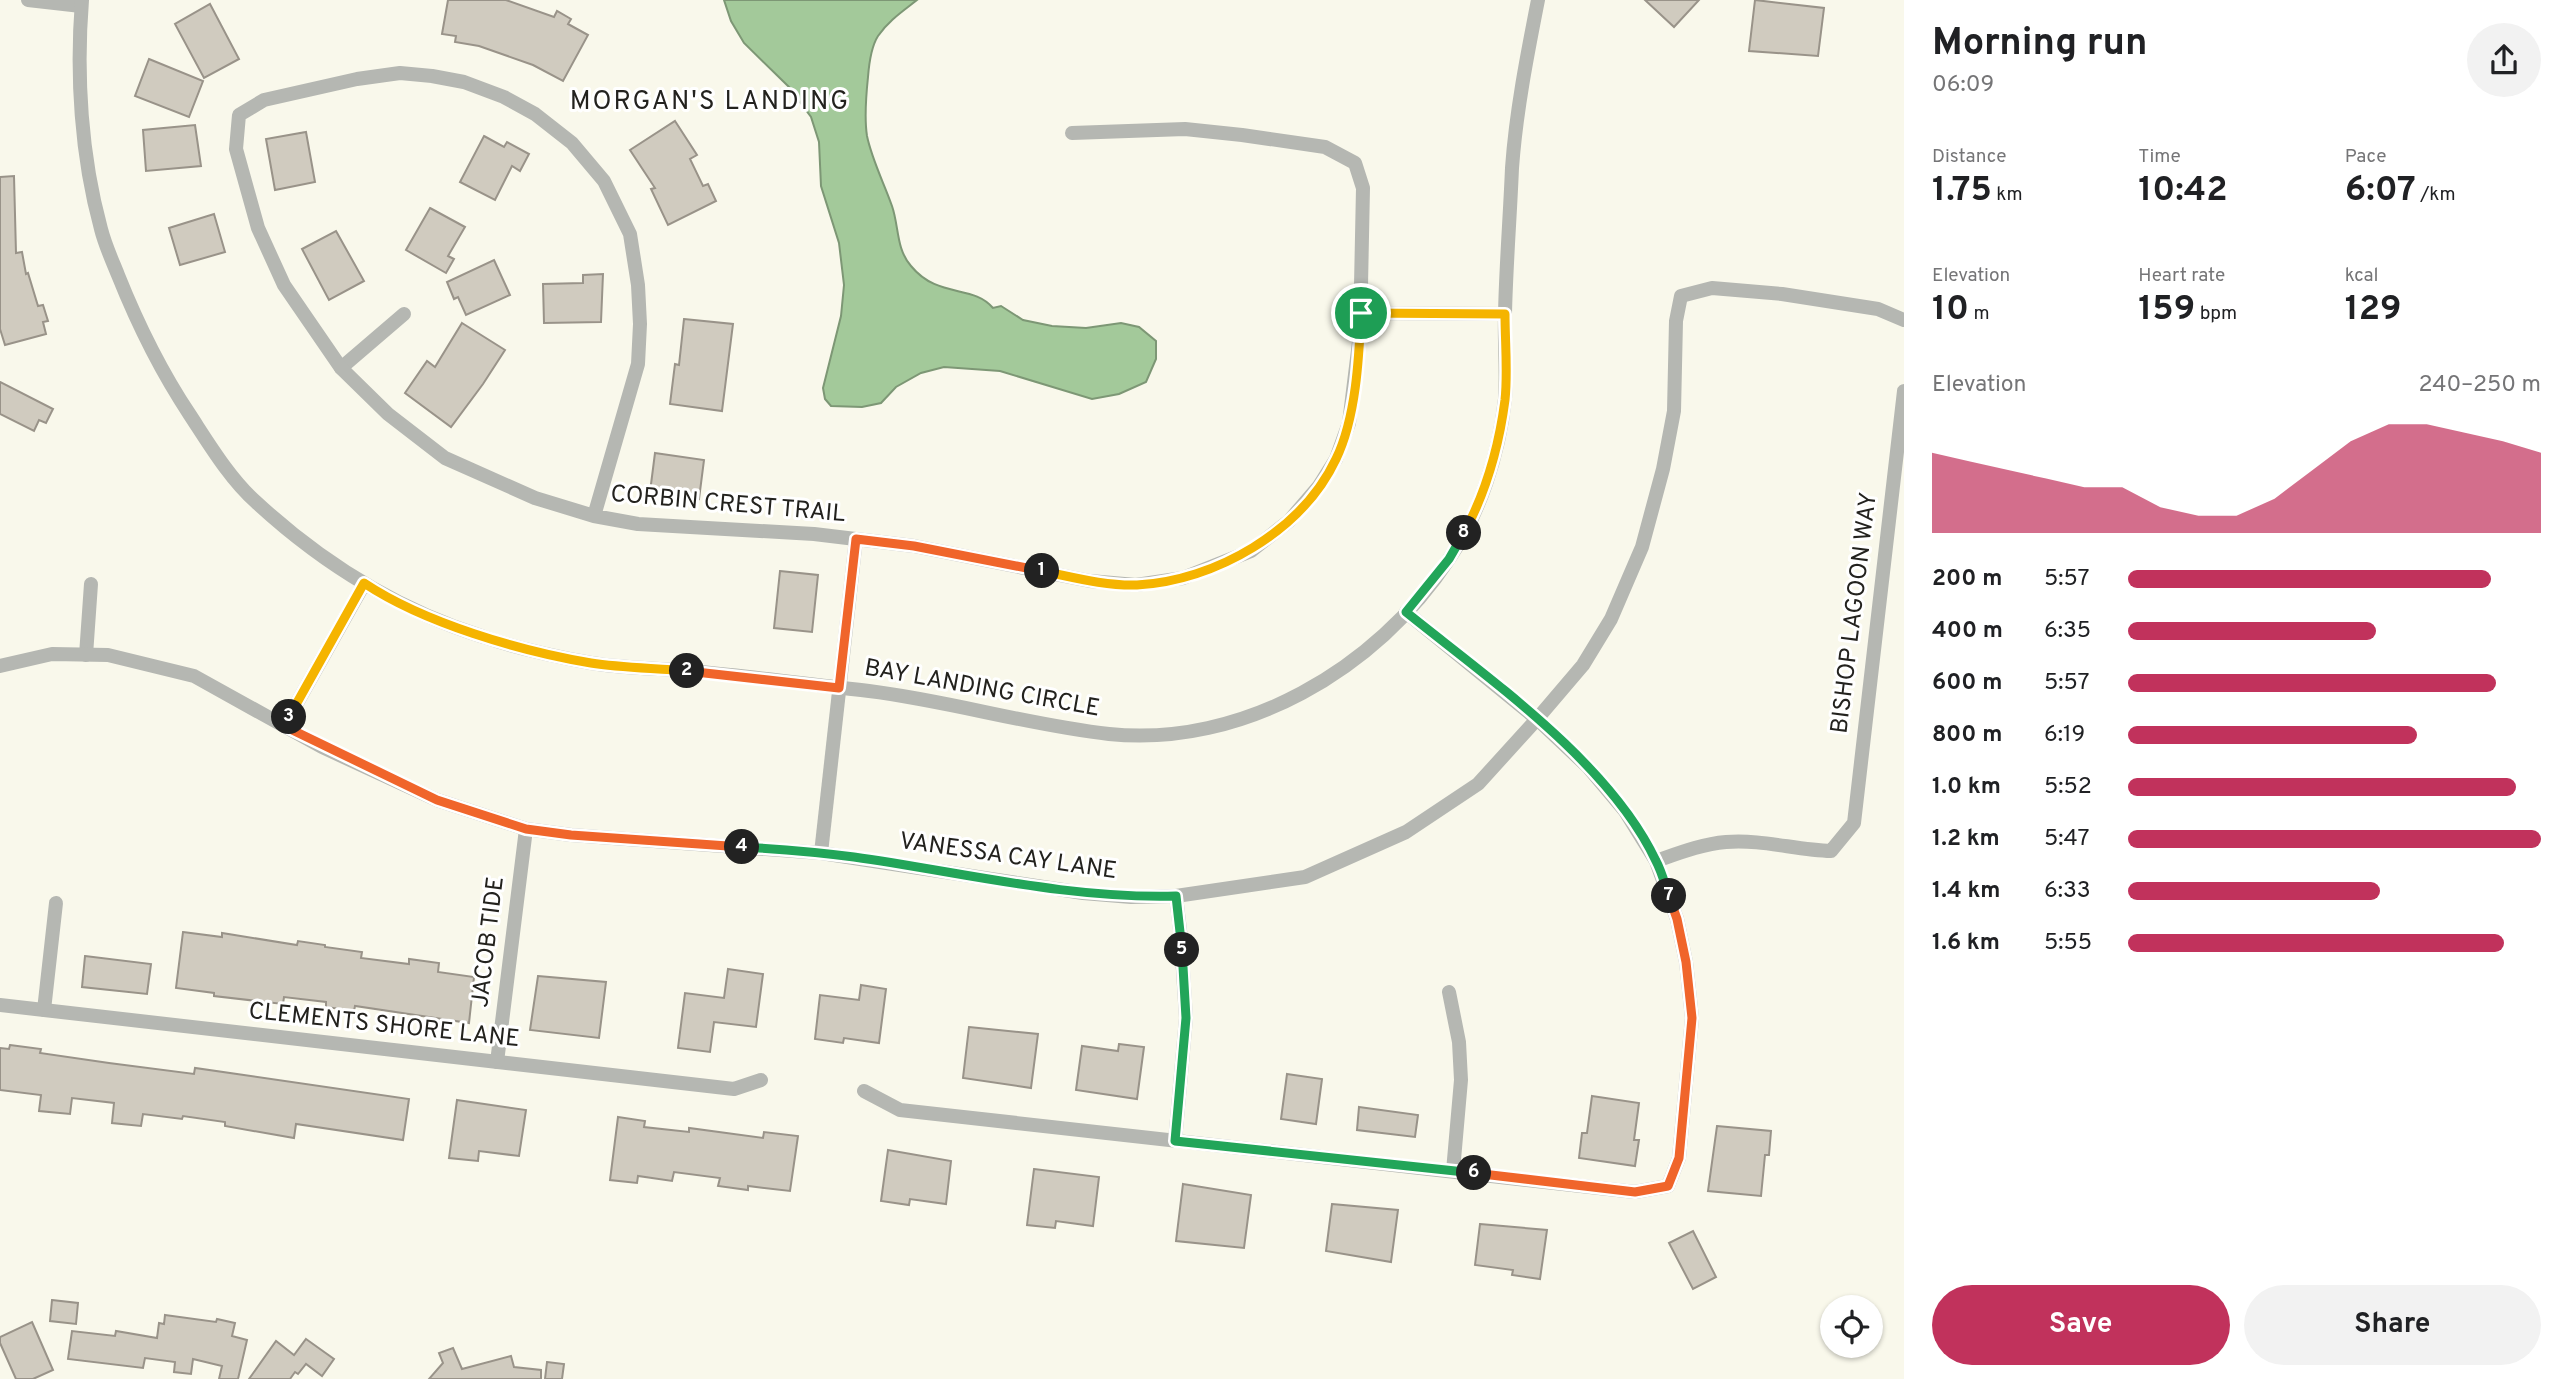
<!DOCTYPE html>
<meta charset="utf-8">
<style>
:root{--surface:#fff;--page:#f2f2f2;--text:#202124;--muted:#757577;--accent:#c1325c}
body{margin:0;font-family:Overpass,sans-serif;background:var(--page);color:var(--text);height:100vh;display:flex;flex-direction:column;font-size:26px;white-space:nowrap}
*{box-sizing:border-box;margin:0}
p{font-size:23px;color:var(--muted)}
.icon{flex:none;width:38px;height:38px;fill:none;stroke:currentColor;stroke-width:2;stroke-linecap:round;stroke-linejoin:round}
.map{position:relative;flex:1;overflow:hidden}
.drawer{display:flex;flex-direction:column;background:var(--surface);width:665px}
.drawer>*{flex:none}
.fabs{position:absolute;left:1820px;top:1295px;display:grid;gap:14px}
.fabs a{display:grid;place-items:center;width:63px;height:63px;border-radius:50%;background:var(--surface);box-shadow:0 2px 5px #0004;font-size:35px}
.pin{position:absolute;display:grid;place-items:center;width:60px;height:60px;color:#fff;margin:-30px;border:4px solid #fff;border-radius:50%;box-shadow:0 2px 7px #0007}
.km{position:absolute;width:35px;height:35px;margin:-18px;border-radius:50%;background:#222;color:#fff;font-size:19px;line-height:35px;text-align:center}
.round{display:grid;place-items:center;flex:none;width:74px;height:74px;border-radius:37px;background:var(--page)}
.summary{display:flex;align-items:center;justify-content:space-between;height:119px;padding:0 28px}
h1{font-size:38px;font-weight:700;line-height:52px}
.stats{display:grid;grid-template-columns:repeat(3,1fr);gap:10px;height:119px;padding:7px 28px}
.stats div{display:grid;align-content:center}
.stats b{font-size:35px;font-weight:700}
.stats small{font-size:19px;font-weight:400}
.stats p{font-size:19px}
.chart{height:196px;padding:14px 28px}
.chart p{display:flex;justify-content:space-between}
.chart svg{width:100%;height:126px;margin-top:7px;fill:var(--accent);opacity:.7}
.action{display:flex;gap:14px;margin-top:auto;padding:14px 28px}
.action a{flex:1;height:80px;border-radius:42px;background:var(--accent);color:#fff;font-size:28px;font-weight:700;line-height:80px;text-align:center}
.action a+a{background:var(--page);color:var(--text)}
ul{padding:0 28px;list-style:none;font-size:23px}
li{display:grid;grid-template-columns:112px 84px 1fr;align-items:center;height:52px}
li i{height:18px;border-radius:9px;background:var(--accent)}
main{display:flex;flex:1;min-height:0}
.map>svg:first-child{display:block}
</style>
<main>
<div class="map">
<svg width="1904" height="1379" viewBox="0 0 1904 1379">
<rect width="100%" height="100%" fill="#f9f8eb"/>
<!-- water -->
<path fill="#a3c99a" stroke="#7d9775" stroke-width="2" d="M724,0H917C903,11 888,21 878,36C871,47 869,64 868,77C866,96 864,117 867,136C872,160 884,183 892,206C899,226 896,249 911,266C938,299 973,284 993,308L1001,306L1023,320L1052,326L1086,328L1121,323L1139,327L1156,341V359L1146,382L1119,394L1092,399L1000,371L944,367L921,373L896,387L881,403L862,407L831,406L825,399L823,388L841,316L844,285L839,243L821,186L819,142L811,117L789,87L744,43L731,21Z"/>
<!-- building -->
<g fill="#d0cbbf" stroke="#999389" stroke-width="2">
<path d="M448,0H506L554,17L557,11L571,19L568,24L588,35L563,81L533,65L479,46L455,42L456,36L442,34Z"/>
<path d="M1645,0H1699L1674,27Z"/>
<path d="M1755,0L1824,8L1818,56L1749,51Z"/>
<path d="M210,4L239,59L204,78L175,24Z"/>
<path d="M149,59L203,81L189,117L135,96Z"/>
<path d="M675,121L697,155L690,159L703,186L708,184L716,201L668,225L651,189L655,188L630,150Z"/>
<path d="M195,125L201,166L146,171L143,130Z"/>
<path d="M306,132L315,182L275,190L266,139Z"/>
<path d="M484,136L504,147L507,142L529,154L520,171L512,166L495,200L460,182Z"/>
<path d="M14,176L16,253L22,252L26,274L28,273L38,306L43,305L48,321L43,322L46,334L5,345L0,329V177Z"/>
<path d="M430,208L465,227L448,256L454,259L446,273L406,250Z"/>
<path d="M214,214L225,252L180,265L169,228Z"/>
<path d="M336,231L364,281L329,300L302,249Z"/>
<path d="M494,260L510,295L466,315L458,297L454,299L447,282Z"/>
<path d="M603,274L601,322L544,323L543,284L583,283V275Z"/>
<path d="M684,319L733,324L722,411L670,404L675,364L679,365Z"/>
<path d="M462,323L505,350L483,384L451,427L405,393L427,361L435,367Z"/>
<path d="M0,382L53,409L46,423L39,420L34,431L0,414Z"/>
<path d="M655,453L704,460L699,499L650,492Z"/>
<path d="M780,571L818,575L812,632L774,628Z"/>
<path d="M183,932L222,937V933L297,945L298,941L325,945V947L362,952L361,958L409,964V959L439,963L438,972L474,977L469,1023L355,1006L354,1011L326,1007V1002L284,997L283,1004L214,996V993L176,988Z"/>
<path d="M85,956L151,964L147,994L82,987Z"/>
<path d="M728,969L763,974L756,1027L714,1022L710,1052L678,1048L685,993L724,998Z"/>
<path d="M538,976L606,982L599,1038L530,1030Z"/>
<path d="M861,985L886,989L879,1043L844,1038L843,1043L815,1039L820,995L859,1000Z"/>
<path d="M969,1027L1038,1034L1031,1088L963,1078Z"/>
<path d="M1119,1044L1144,1047L1137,1099L1076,1090L1082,1046L1118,1051Z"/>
<path d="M10,1045L41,1049L40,1053L109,1063L194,1074L195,1068L409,1099L403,1140L296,1124L294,1138L225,1126V1122L183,1116L182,1119L143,1114L141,1126L112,1123L114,1103L72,1098L70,1114L39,1111L41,1095L0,1090V1048L9,1049Z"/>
<path d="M1287,1074L1322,1079L1316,1124L1281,1119Z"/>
<path d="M1592,1096L1639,1103L1634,1140H1639L1635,1166L1579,1158L1582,1133H1587Z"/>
<path d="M457,1100L526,1110L519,1156L479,1151L478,1161L449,1158Z"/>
<path d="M1359,1107L1418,1115L1415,1137L1357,1130Z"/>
<path d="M618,1117L645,1121L644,1127L689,1132V1128L763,1138L764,1132L798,1136L790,1191L748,1186V1190L718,1186L720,1178L674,1172L672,1181L638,1176L637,1183L610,1180Z"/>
<path d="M1717,1126L1771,1131L1769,1155H1765L1761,1196L1708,1191Z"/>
<path d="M888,1150L951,1161L946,1204L910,1199L909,1205L881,1201Z"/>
<path d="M1034,1169L1099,1177L1093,1226L1056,1221L1055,1228L1027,1225Z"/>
<path d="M1183,1184L1251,1195L1244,1248L1176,1241Z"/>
<path d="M1332,1204L1398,1210L1391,1262L1326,1251Z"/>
<path d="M1480,1224L1547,1230L1540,1279L1512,1275L1513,1270L1475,1265Z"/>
<path d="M1693,1231L1716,1277L1693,1289L1669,1243Z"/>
<path d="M52,1300L78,1303L76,1324L50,1321Z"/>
<path d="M165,1315L216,1322L217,1319L235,1323L232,1336L247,1340L238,1379H219L222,1366L193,1359L191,1374L174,1372L175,1362L145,1358L143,1368L68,1359L72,1331L115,1336L116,1331L157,1338L159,1323L164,1324Z"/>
<path d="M32,1322L53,1370L33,1379H16L0,1343V1337Z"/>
<path d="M306,1339L334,1359L322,1376L306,1364L298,1374L295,1372L290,1379H249L276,1341L294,1355Z"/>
<path d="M453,1348L462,1369L511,1356L514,1367L541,1370V1379H429L443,1363L439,1353Z"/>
<path d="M547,1362L564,1364L562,1379H545Z"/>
</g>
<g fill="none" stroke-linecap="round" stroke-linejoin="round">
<!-- street -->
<g stroke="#b5b7b2" stroke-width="14">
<path d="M28,0L81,6"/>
<path d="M82,0C76,75 81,156 101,229C105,245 112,260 118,275C138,325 160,370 190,415C209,444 230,479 256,502C322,563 398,610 484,637C516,648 558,657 591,663C627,669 664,668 700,672C756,677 813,685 869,691C950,701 1028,725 1109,734C1242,748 1377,669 1449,559C1480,513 1499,454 1505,399C1507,371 1504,342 1505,314C1506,266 1510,217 1512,168C1516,112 1527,56 1538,0"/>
<path d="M1361,313L1505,314"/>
<path d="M341,368L404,314"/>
<path d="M594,516L638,364L640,324L638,285L630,234L604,181L572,143L535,114L504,97L464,82L432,76L400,73L357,79L264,100L239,115L236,149L258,228L284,285L341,368L388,414L445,458L535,498L594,516L638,524L814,534L914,546L1090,581L1136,585L1183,578L1251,551L1289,521L1319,486L1336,459L1349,423L1360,334L1363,188L1355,163L1325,147L1242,135L1185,129L1072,133"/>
<path d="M86,655L91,584"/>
<path d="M0,666L52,654L108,655L194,676L322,747L437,800L526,829L571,835L821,853L1083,893L1131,897L1176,896L1305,877L1406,832L1478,784L1537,719L1583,665L1611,619L1642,547L1663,469L1674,411L1676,321L1681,296L1712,288L1782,294L1878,309L1904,320"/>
<path d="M284,726L364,584"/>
<path d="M821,853L856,539"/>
<path d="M1656,861C1679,853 1702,844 1726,842C1761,839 1796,850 1831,851L1854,823L1904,391"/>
<path d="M1449,992L1459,1042L1461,1080L1453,1171"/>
<path d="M0,1005L734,1089L761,1080"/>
<path d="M44,1010L56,903"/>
<path d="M497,1062L526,829"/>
<path d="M864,1091L900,1110L1635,1192L1668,1186L1679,1158L1692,1018L1686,962L1677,919L1656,861L1625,811L1588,767L1537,719L1406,612"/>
<path d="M1175,1141L1186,1018L1181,939L1176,896"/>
</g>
</g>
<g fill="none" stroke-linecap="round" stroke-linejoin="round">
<defs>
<path id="split-1" d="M1042,571C1072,577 1105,586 1137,585C1215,581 1302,531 1336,459C1356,418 1359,358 1361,313"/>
<path id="split-2" d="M687,671L839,688L856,539L914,546L1042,571"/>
<path id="split-3" d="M289,717L364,583C424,623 520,651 591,663C622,668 656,668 687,671"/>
<path id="split-4" d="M289,717L284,726L437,800L526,829L571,835L742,847"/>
<path id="split-5" d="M742,847C779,849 816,852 854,857C961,872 1067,899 1176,896L1182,950"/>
<path id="split-6" d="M1182,950L1186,1018L1175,1141L1474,1173"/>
<path id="split-7" d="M1474,1173L1635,1192L1668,1186L1679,1158L1692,1018L1686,962L1677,919L1669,896"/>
<path id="split-8" d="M1464,533L1449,559L1406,612C1489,679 1610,763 1656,861C1662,872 1665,885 1669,896"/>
<path id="split-9" d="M1361,313L1505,314C1505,342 1508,372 1505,400C1499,446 1486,492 1464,533"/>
</defs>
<!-- split-1 casing -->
<use href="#split-1" stroke="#fff" stroke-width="14"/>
<!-- split-2 casing -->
<use href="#split-2" stroke="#fff" stroke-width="14"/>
<!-- split-3 casing -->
<use href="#split-3" stroke="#fff" stroke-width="14"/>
<!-- split-4 casing -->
<use href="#split-4" stroke="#fff" stroke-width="14"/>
<!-- split-5 casing -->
<use href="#split-5" stroke="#fff" stroke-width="14"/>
<!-- split-6 casing -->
<use href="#split-6" stroke="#fff" stroke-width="14"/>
<!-- split-7 casing -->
<use href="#split-7" stroke="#fff" stroke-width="14"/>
<!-- split-8 casing -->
<use href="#split-8" stroke="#fff" stroke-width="14"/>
<!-- split-9 casing -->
<use href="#split-9" stroke="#fff" stroke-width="14"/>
<!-- split-1 -->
<use href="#split-1" stroke="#f5b400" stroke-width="9"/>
<!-- split-2 -->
<use href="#split-2" stroke="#f0652b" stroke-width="9"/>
<!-- split-3 -->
<use href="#split-3" stroke="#f5b400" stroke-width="9"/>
<!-- split-4 -->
<use href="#split-4" stroke="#f0652b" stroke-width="9"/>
<!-- split-5 -->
<use href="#split-5" stroke="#22a559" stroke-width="9"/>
<!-- split-6 -->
<use href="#split-6" stroke="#22a559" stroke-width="9"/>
<!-- split-7 -->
<use href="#split-7" stroke="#f0652b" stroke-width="9"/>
<!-- split-8 -->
<use href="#split-8" stroke="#22a559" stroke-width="9"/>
<!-- split-9 -->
<use href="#split-9" stroke="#f5b400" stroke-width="9"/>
</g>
<g text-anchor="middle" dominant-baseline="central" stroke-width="6" stroke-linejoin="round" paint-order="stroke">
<!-- street labels -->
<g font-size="24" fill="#23221e" stroke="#fff">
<text transform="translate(728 505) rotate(5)">CORBIN CREST TRAIL</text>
<text transform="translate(1855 613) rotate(-83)">BISHOP LAGOON WAY</text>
<text transform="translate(982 689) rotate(10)">BAY LANDING CIRCLE</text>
<text transform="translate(1008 857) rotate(8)">VANESSA CAY LANE</text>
<text transform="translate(489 942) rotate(-83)">JACOB TIDE</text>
<text transform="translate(384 1026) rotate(6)">CLEMENTS SHORE LANE</text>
</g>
<!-- neighbourhood labels -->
<g font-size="26" letter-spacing="2" fill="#23221e" stroke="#fff">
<text x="710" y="102">MORGAN'S LANDING</text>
</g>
</g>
</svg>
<div class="fabs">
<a><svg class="icon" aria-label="locate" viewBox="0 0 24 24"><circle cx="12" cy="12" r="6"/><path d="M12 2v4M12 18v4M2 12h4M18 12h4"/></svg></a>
</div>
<div class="pin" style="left:1361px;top:313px;background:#1e9e55"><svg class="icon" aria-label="arrive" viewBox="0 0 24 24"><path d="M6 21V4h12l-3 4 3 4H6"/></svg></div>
<b class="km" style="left:1042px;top:571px">1</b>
<b class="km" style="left:687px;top:671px">2</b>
<b class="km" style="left:289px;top:717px">3</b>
<b class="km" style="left:742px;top:847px">4</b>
<b class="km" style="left:1182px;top:950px">5</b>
<b class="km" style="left:1474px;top:1173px">6</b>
<b class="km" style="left:1669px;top:896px">7</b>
<b class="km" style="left:1464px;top:533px">8</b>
</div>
<section class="drawer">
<div class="summary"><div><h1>Morning run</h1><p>06:09</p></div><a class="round"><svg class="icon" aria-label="share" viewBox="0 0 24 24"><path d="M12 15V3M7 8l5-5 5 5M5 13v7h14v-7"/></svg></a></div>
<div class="stats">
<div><p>Distance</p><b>1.75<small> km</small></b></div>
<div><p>Time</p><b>10:42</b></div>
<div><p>Pace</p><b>6:07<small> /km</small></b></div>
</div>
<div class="stats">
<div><p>Elevation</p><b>10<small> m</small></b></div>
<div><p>Heart rate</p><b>159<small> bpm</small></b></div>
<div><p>kcal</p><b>129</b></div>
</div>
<div class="chart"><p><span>Elevation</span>240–250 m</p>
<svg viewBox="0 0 160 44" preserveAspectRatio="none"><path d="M0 44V16L10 19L20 22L30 25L40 28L50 28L60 35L70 38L80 38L90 32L100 22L110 12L120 6L130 6L140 9L150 12L160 16V44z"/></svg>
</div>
<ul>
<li><b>200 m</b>5:57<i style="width:88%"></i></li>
<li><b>400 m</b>6:35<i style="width:60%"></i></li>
<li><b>600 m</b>5:57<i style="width:89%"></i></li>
<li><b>800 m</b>6:19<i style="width:70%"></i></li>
<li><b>1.0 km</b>5:52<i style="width:94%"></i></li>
<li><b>1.2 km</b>5:47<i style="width:100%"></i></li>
<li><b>1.4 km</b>6:33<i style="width:61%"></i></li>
<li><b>1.6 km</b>5:55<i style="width:91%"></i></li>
</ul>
<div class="action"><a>Save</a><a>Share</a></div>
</section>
</main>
